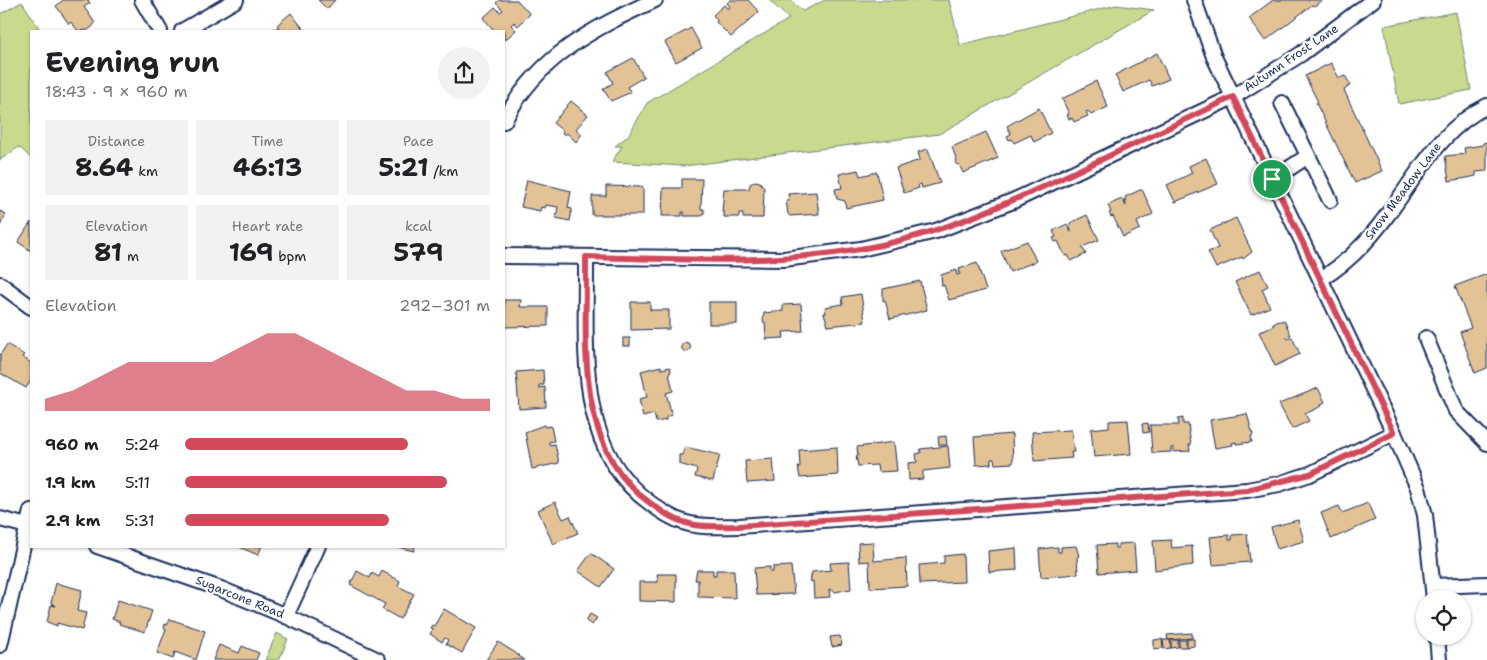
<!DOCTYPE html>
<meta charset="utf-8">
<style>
:root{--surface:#fff;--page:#f2f2f2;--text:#202124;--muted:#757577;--accent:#d1495b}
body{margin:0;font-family:"Shantell Sans",sans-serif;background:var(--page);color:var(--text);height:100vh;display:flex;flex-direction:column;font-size:19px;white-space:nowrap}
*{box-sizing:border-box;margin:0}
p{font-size:16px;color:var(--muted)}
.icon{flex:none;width:28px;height:28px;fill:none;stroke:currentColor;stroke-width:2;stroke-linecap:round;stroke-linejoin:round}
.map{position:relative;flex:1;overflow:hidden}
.sheet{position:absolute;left:30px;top:30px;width:475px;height:518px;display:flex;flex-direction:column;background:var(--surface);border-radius:0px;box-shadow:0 1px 4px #0004}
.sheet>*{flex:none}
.controls{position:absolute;left:1416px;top:590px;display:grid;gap:10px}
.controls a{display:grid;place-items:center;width:55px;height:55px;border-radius:50%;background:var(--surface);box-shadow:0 1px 4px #0004;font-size:25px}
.pin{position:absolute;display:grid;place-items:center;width:42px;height:42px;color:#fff;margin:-21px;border:2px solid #fff;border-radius:50%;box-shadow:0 1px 5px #0007}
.round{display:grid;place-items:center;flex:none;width:52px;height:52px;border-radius:26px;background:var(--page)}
.overview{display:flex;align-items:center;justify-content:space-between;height:85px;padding:0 15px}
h1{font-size:28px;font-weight:700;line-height:38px}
.figures{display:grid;grid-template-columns:repeat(3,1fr);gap:8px;height:85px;padding:5px 15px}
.figures div{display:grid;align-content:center;border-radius:0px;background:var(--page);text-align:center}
.figures b{font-size:25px;font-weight:700}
.figures small{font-size:14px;font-weight:400}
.figures p{font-size:14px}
.chart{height:140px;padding:10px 15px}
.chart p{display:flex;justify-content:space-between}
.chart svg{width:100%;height:90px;margin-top:5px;fill:var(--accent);opacity:.7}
ul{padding:0 15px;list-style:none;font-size:16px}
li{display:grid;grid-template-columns:80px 60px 1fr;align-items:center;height:38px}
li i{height:12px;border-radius:6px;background:var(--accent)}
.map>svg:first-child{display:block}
</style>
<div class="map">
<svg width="1487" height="660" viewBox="0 0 1487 660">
<rect width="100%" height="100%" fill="#fff"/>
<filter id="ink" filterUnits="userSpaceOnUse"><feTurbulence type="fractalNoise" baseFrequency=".02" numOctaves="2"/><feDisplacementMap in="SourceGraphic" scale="10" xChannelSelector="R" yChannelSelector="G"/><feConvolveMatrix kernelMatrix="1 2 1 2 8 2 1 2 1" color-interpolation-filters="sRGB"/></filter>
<g filter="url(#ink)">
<!-- green -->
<g fill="#c9da8e" stroke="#728476">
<path d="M769,0H790L803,11L825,0H949L960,45L1116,5L1154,10L939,134L684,166L612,162L622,146H615L628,136L647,103L789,19Z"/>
<path d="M22,2L41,31H31V158L19,147L0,160V14Z"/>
<path d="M1456,12L1471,90L1399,104L1384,26Z"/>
<path d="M277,633L288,639L279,660H265Z"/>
</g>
<!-- building -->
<g fill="#e3c295" stroke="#1b2f5e">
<path d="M63,0H88L90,3L84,7L95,23L92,27L88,30L78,31L71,22L69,24L56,6Z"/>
<path d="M318,0H335L327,9Z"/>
<path d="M499,0H517L530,14L518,26L514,22L511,25L516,30L504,41V31H495L483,18L495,7L500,12L503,10L496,3Z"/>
<path d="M730,0H748L759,12L731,37L716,22L717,20L713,15L724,5L728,9L730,7L727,3Z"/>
<path d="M1273,0H1323L1314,6L1312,5L1265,41L1249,18Z"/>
<path d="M291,13L305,31H269L279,27L277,25Z"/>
<path d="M691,28L702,48L676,62L665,42Z"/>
<path d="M1157,53L1169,79L1152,86L1149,80L1123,92L1115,75Z"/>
<path d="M633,58L644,77L627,87L631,92L611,101L603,89L613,83L607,72Z"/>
<path d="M1331,63L1339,78L1345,76L1351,85L1344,90L1382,171L1355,183L1316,103L1318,102L1305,76Z"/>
<path d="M1096,81L1108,107L1091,115L1088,111L1086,112L1088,116L1074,122L1072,118L1069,119L1067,115L1069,114L1062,99Z"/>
<path d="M571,101L588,115L576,129L582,134L576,142L567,133L565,135L562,133L563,131L553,123Z"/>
<path d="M1039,108L1051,133L1034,142L1031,135L1014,143L1012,139L1009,140L1007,136L1011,134L1007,126Z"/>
<path d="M986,132L998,158L963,173L959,164L957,165L955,162L957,161L952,147Z"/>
<path d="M1487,142V171L1476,172V176L1467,178L1449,181L1445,156L1465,154L1464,148L1483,145V143Z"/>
<path d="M928,149L940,183L922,188L921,184L918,185L919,188L904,193L896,168L920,160L918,152Z"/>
<path d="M1206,158L1218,184L1175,202L1167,185L1192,173L1189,166Z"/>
<path d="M858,170L860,176L877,172L883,200L846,208L845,201L837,199L835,189L842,188L839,174Z"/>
<path d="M682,179H702L701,209H704V214L701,216H684V212H682V216H662L663,188H682Z"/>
<path d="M527,180L571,191L568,208L572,209L570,221L556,218L558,207L546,205L545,208L541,207L540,211L521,207Z"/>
<path d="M755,181L760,182L764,188L763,218H743V213H739V217H724V212H722L724,189H749L750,184Z"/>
<path d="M606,186L643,187V215H592V196H606Z"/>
<path d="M1142,189L1153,214L1137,222L1140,229L1123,237L1113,216L1111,217L1109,213L1111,212L1108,205L1122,199L1126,206L1125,197Z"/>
<path d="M816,192L819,214L790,216L788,214L786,200H789L788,194Z"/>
<path d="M0,211L6,214L0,226Z"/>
<path d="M1087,215L1099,240L1082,247L1086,254L1071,261L1068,255L1065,256L1058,241L1055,242L1053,238L1056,237L1053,231L1067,224L1071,232L1070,223Z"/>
<path d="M1236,218L1252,252L1243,259L1242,257L1216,268L1208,252L1218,248L1210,230Z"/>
<path d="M31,222V251L18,242Z"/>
<path d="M1027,241L1036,261L1010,272L1001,251Z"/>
<path d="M977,263L986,290L949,300L944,285L942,286L941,275L956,270L957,275L960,274L959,269Z"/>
<path d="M1260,270L1268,286L1262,289L1270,307L1251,315L1235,282Z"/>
<path d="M1487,274V368L1475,373L1460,332L1471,328L1455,286Z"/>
<path d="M920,281L927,310L890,319L885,300L883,301V289Z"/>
<path d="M861,294L865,322L828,326L824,313H826L825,307L843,304L842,297Z"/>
<path d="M504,300H521L520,307H548V326L504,327Z"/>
<path d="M631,302H650V310H669V329L631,330Z"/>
<rect x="709" y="302" width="28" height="22"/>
<path d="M801,304L803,331L783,332L784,338L766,339L765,322H763L764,313L783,311V305Z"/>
<path d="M1284,320L1291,335L1286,337L1288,339L1292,337L1300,354L1275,366L1259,332L1274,325L1273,323Z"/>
<rect x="623" y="338" width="7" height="8"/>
<circle cx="686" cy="347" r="4.5"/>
<path d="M7,344L24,355L22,357L31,363V380L26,388L0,373V355Z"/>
<path d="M661,366V369L670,367L671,372L669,373L673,391L666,393L672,415L666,417V420L656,422L654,414L643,417L639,399L647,397L641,371Z"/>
<path d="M543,370L544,385H539V388L545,387L546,407L519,409L516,372Z"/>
<path d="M1318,388L1325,402L1321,404L1322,406L1305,414L1309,421L1292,429L1279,404Z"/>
<path d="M1247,414L1253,435L1251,436L1252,442L1236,444V442L1232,443L1233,445L1215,448L1210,420Z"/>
<path d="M1183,418V424H1188L1191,445H1189L1190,451L1174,452V447L1171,448V452L1152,453L1150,425H1179L1178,419Z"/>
<path d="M1128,420L1131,454L1094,457L1091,429L1109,427V421Z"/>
<path d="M1148,423L1149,432L1143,433L1142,424Z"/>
<path d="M544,425L545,427L551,426L554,441L549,442V445L555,444L559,463L532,469L525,432Z"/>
<path d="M1071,430L1074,452H1071L1072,458L1034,461L1032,432Z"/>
<path d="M1012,434L1013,463L995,464L994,459H991V464L976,465L974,437Z"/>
<path d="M946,436L947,445H939L938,437Z"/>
<path d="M894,442L897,471L878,472L877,465L858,466L856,456H858L857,447Z"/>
<path d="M948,446L950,468L923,471V479L909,480L908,463L917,462L916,454L921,453L920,449Z"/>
<path d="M685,447L720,455L713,481L695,477L697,469L679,464V455H682Z"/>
<path d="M837,447L838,475L800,478L798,467H800L799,450Z"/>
<path d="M773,459L775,481L747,483L745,461Z"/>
<path d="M555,502L563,519L570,516L578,533L553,544L538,510Z"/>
<path d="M1368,503L1375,520L1331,539L1321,513L1339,506L1342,513Z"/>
<path d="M1298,520L1304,541L1277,549L1271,527Z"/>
<path d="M1247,534L1250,562L1213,565L1210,537L1229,535V540H1232V535Z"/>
<path d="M1171,540L1172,548L1192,546L1193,565L1155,570L1153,541Z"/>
<path d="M873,542L874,561L906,558L907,586L870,588L869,561L859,562L858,543Z"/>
<path d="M1134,543L1136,570L1099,573L1097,545L1115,544V548H1118V544Z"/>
<path d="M237,546H262L258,555Z"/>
<path d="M393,546H415L414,551Z"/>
<path d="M1076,546L1079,556L1077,557L1078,574L1041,577L1039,549L1058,547V552H1061V547Z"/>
<path d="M1016,548L1017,570L989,572L988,551Z"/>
<path d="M591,553L614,569L601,587L578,571Z"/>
<path d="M963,554L964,582L920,584L919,565L944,563V556Z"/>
<path d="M849,562L851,589L835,592L829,589L830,597L814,598L813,581L810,582L812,572L831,570L830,563Z"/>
<path d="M791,566L794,594L756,595L754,568L770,567V572H773V567Z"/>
<path d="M697,570H713V575H716V570H734L735,598L698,597V580H695Z"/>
<path d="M357,571L370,578L372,573L379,577L382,571L400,581L398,586L414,594L400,619L382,609L385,604L350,585Z"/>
<path d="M657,574H676V602L639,601V582H658Z"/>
<path d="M56,583L82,590L77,611L86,613L82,630L57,623V626L47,622L51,605L56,606L51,603Z"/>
<path d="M118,600L152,611L145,632L119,624L120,622L112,619Z"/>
<path d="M444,609L476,628L462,653L446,644L448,640L445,638L442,642L430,634L433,629L430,628L432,625L434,626Z"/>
<path d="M590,614L597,618L592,625L586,621Z"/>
<path d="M170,619L205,631L196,660L175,652L173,659L157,653L166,629L164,628L165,624L167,625Z"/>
<path d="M1192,633V638L1168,640L1167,635Z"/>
<path d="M840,636L842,645L832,647L830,637Z"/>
<path d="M1162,639L1163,648L1154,649V640Z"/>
<path d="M1187,639H1194V646L1187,647Z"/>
<path d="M1163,640H1170L1171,648L1164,649Z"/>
<path d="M1171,640H1178V647L1171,648Z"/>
<rect x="1179" y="640" width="7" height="7"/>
<path d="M498,642L514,652L524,660H486Z"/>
<path d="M219,645L239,653L242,646L259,653L256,660H213Z"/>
</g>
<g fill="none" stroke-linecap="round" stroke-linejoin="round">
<defs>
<g id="minor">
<path d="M142,0L160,31"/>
<path d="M1194,0L1214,57L1394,433L1418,488L1425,515L1434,599"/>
<path d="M182,31L236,0"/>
<path d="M1282,103L1330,200"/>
<path d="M504,121C538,56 592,29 655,0"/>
<path d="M1273,179L1308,156"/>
<path d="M504,256L784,259L861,249L936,231L1013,201L1233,97L1301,54L1373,0"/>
<path d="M586,257C587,340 573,448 650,503C661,511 672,519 686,523C703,528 722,526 739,526L1247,490L1279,484L1310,474L1394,433"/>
<path d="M1321,279C1349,262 1372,237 1391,210C1419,172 1443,127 1487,106"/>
<path d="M0,284L31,307"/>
<path d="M1426,338L1456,411L1487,443"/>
<path d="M0,519L31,527"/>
<path d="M97,546L221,589L286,616L378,660"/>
<path d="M1433,586L1487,584"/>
<path d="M286,616L318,546"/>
<path d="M1437,636L1439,660"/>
<path d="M0,645L31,511"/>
</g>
</defs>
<!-- minor casing -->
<use href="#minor" stroke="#1b2f5e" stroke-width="18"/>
<!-- minor -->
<use href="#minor" stroke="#fff" stroke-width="14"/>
</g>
</g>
<g fill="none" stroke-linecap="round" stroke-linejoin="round" filter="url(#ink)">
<defs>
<path id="route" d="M1233,97L1394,433L1310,474L1247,490L739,526C722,526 703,528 686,523C672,519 661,511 650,503C573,448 587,340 586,257C677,259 770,265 860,249C938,236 1009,203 1079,170C1131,146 1182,121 1233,97Z"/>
</defs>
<!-- route casing -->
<use href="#route" stroke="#fff" stroke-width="10"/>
<!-- route -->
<use href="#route" stroke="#d1495b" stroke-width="6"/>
</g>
<g text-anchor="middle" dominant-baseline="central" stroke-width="4.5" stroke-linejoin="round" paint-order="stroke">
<!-- street labels -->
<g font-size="12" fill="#1b2f5e" stroke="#fff">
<text transform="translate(1291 58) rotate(-34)">Autumn Frost Lane</text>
<text transform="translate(1403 191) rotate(-53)">Snow Meadow Lane</text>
<text transform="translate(240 597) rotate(22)">Sugarcone Road</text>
</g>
</g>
</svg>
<div class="controls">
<a><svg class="icon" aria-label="locate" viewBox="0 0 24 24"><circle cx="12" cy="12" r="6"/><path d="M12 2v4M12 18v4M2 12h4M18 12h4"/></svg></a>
</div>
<div class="pin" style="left:1272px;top:179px;background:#1e9e55"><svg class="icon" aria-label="arrive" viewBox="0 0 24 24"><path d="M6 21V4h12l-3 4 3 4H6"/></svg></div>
<section class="sheet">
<div class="overview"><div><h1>Evening run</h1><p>18:43 · 9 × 960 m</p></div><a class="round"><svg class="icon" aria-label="share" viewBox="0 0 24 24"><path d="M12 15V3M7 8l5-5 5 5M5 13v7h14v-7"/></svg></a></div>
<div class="figures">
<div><p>Distance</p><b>8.64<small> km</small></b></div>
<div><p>Time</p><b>46:13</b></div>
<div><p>Pace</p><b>5:21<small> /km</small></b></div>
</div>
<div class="figures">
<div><p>Elevation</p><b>81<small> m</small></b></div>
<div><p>Heart rate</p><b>169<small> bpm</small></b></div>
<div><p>kcal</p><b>579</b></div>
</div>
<div class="chart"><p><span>Elevation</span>292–301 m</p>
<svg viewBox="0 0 160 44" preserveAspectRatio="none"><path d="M0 44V38L10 34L20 27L30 20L40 20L50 20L60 20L70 13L80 6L90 6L100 13L110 20L120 27L130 34L140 34L150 38L160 38V44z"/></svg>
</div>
<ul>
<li><b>960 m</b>5:24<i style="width:73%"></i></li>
<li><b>1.9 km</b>5:11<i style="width:86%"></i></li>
<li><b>2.9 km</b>5:31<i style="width:67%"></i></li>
</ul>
</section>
</div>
